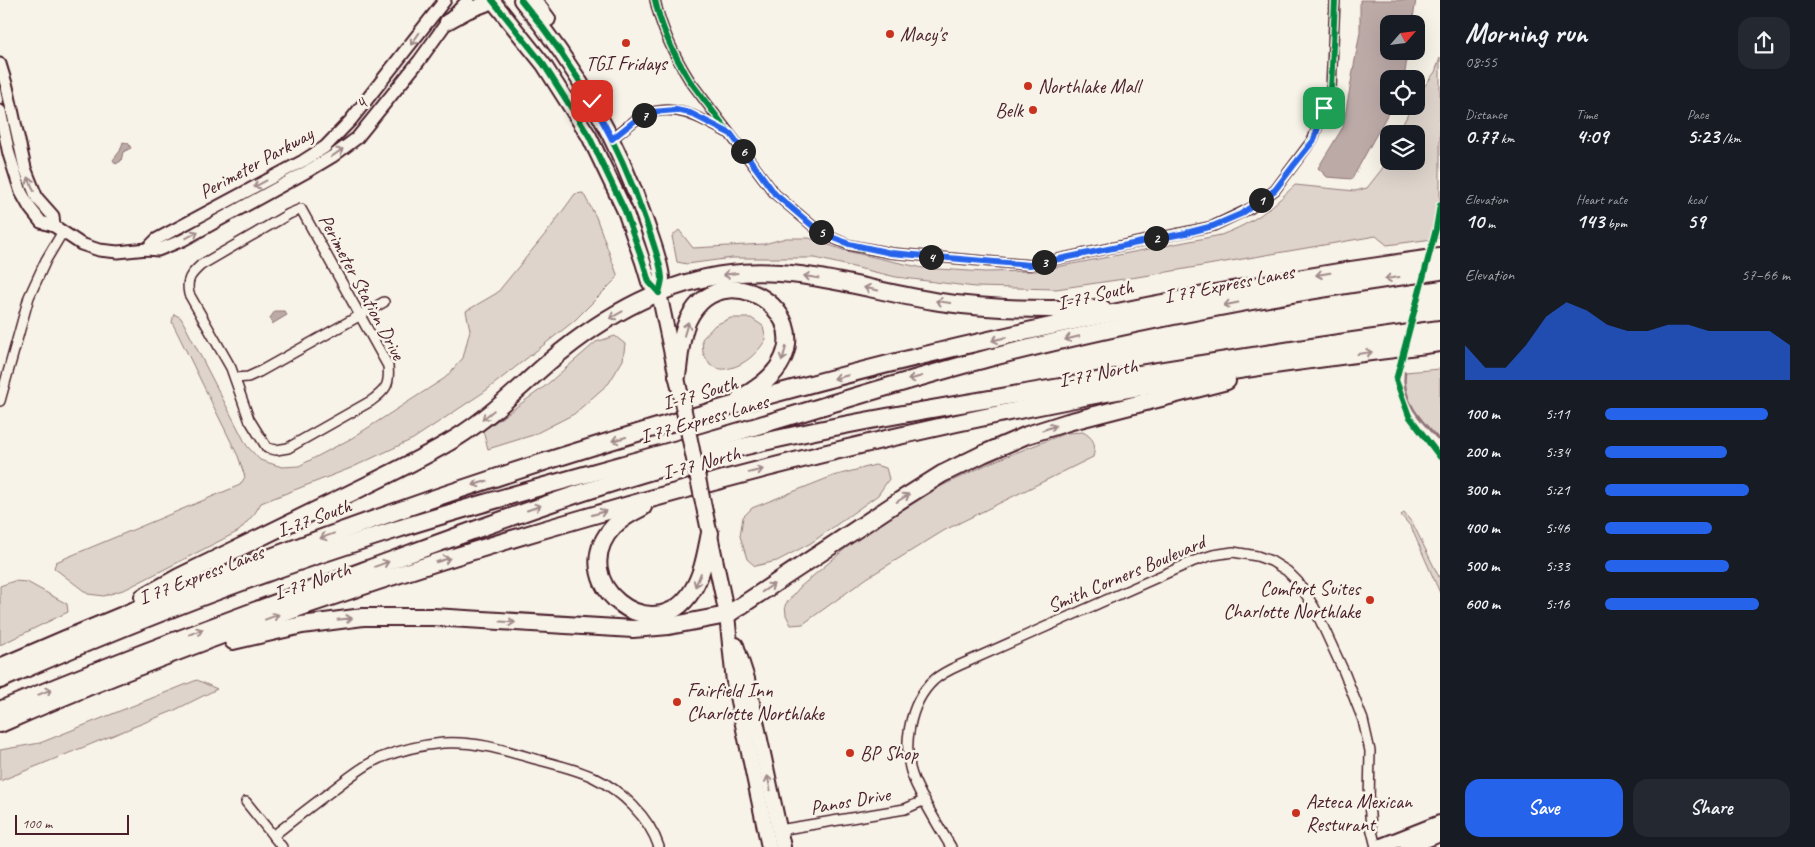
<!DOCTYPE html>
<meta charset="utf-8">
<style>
:root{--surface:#171b24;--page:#242831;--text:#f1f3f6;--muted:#9ea1a6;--accent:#2563eb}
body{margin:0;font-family:Caveat,sans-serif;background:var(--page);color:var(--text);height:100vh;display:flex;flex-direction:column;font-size:19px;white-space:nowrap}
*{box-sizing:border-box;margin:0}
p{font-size:16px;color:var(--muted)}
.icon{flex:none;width:28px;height:28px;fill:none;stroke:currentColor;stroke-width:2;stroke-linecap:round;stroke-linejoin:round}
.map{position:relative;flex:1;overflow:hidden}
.drawer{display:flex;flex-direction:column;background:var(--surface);width:375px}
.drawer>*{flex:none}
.needle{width:32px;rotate:62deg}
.buttons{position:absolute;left:1380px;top:15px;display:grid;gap:10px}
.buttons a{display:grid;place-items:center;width:45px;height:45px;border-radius:10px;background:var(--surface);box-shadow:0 5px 20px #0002;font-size:25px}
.scale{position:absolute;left:15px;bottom:12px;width:114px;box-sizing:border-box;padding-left:5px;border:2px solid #4a1f2b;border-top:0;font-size:14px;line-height:18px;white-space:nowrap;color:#4a1f2b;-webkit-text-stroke:4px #f7f3e8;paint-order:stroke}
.pin{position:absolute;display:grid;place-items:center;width:42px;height:42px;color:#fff;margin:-21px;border-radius:10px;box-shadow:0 2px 8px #0006}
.km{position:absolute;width:25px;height:25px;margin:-12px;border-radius:50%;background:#222;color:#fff;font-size:14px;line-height:25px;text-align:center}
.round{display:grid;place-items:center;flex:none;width:52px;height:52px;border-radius:15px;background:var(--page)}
.summary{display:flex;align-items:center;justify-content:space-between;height:85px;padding:0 25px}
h1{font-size:28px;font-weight:600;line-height:38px}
.figures{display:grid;grid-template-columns:repeat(3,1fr);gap:8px;height:85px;padding:5px 25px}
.figures div{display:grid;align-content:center}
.figures b{font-size:21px;font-weight:600}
.figures small{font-size:14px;font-weight:400}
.figures p{font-size:14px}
.chart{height:140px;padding:10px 25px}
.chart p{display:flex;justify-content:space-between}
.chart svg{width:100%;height:90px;margin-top:5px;fill:var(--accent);opacity:.7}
.action{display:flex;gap:10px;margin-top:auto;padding:10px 25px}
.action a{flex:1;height:58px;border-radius:15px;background:var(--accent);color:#fff;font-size:20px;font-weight:600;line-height:58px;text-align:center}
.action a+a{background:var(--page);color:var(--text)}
ul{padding:0 25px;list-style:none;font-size:16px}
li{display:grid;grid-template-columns:80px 60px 1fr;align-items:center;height:38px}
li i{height:12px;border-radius:6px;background:var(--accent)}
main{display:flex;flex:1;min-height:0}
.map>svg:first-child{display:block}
</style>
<main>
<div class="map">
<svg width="1440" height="847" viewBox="0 0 1440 847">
<rect width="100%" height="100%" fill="#f7f3e8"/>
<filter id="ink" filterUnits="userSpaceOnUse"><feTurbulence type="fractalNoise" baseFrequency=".02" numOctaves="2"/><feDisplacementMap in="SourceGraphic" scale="10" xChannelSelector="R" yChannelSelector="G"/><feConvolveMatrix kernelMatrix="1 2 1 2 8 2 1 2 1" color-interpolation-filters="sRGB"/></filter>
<g filter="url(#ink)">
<!-- green -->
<g fill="#ded4cc" stroke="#947a7c">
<path d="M1440,58V238L1387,245L1376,236L1144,276L1056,289L975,287L896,277L815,258H732L687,264L677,262L672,236L679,230L693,248L764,244L786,238H809L846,251L923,268L985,272L1036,271L1221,235C1255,222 1269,210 1295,185L1355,191L1367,188L1382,169L1389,154V161H1416V134H1398L1412,106H1416V98L1435,72Z"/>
<path d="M583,193L596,217L618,277L574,321L484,392L413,439L351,468L261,503L255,513L239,531L126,589L104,596L88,594L54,568L56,562L240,485L245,477L238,456L172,322L174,314L181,318L247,446L260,460L282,467L299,466L352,438L445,378L463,358L470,330L466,311L497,293L551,227L575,194Z"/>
<path d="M731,318H751L763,326L766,339C758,353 743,367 725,369C721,370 714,367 710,365L703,353L702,339L715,325Z"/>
<path d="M615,336L625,344L623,360L609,383L574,414L533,435L488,449L483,431L544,387L596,342Z"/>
<path d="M1440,369V441C1422,422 1401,401 1405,372Z"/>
<path d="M1083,432C1095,439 1096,445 1093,457L945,530L867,578L803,624L791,625L786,615L785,605L800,587L852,543L933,490L992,462L1066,433Z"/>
<path d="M875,465L886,468L889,479L878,495L811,543L777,561L755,566L747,559L740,536L743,517L752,508L833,476Z"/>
<path d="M1404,513L1413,524L1440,579V593L1411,527L1401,515Z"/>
<path d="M14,581L27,582L67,604L68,612L0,645V586Z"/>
<path d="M197,680L217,689L173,711L0,781V750L40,743Z"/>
</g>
<!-- water -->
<g fill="#bcaaa7" stroke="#8e7275">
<path d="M1360,0H1416L1412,24H1389V51H1408L1404,79H1389V106H1392L1352,179L1327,177L1318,168L1343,127L1360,32Z"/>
<path d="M123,142L128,143L131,148L123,152L121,161L116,164L113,160L120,151Z"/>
<path d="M275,311H284L287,315L272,324L270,318Z"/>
</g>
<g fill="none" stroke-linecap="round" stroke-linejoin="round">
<!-- stream -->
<path stroke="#8e7275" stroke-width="2.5" d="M1405,372C1401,401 1422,422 1440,441"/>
<defs>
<g id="minor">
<path d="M655,0C661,28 675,57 690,81L775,194L821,233L849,245L891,253L1030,265L1213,226L1251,208L1275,190L1313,139L1331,89L1335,0"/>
<path d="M612,139C622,131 632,121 643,116C673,101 701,118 726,132"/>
<path d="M301,209L388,366C390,385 386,390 371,401L288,448L276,450L267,448L249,419L231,368L189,294C186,280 190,275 201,265L289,214Z"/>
<path d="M235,378L248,377L259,372L384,302"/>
<path d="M0,401L29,297L46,260L62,233"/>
<path d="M246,802L282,847"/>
<path d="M779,830L905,809L925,800"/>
<path d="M273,836C292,821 311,806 330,792C346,780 362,766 380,758C400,750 422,745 443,743C476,741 504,750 535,759C555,764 575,769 593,777C622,791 649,817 659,847"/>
<path d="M951,847C938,825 924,803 914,780C901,749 909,703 934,680C941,674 951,669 960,665L1194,561L1213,555L1233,552L1257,556L1271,561L1287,571L1298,582L1314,607L1344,672L1363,720L1370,751L1369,803L1371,827L1376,847"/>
</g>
<g id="tertiary">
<path d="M0,64L7,87L25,168L37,198L53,216L54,226"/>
<path d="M0,111L9,154L21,192L30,208L41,222L54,226L81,244L99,250L118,252L147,249L158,250L183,240L308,171L333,156L357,138L419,61L447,22L468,0"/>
<path d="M147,249L157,239L303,161L325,147L350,121L445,0"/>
</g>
<g id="primary">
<path d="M492,0L544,65L589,136L625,211L643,262L649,282L659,293"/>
<path d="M521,0C577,67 618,140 646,222C651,237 661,262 662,278C662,282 660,288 659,293L680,392"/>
<path d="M534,0L548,19"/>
<path d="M447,22L467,11L493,1"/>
<path d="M705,512L727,615L734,682L769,847"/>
<path d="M736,645L747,679L783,847"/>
<path d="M1379,847L1440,823"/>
<path d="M1408,847L1440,834"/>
</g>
<g id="motorway">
<path d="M677,376C680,358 680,337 688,320C727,239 856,337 740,398"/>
<path d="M643,507C633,512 622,518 614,526C562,581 653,653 692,591C703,574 706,552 710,533"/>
<path d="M143,597L179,577C234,550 289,523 343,497C381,478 420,460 456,438C490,417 519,388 550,361C601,318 662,282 730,274C800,265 871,292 940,302C993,310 1048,310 1102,308"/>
<path d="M233,641L302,625L363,617H433L633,629L669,626L727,615L899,501L942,474L983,454L1027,435L1068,422L1227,381"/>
<path d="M0,667C456,468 946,325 1440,257"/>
<path d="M0,680C129,623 260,572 395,530C498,497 602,471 706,441C801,414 894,383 989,358C1137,320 1288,292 1440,271"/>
<path d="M0,710C120,660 243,615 365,570C480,528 595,484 714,454C819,427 925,410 1031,392C1167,369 1303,347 1440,329"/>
<path d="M0,724C190,641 388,574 587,517C780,461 975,415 1172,381C1261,365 1351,355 1440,343"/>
</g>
</defs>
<!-- minor casing -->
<use href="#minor" stroke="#4a1f2b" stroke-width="12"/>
<!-- tertiary casing -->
<use href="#tertiary" stroke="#4a1f2b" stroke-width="15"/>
<!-- primary casing -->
<use href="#primary" stroke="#4a1f2b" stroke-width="18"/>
<!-- motorway casing -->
<use href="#motorway" stroke="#4a1f2b" stroke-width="20"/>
<!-- minor -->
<use href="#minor" stroke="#f7f3e8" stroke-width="9"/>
<!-- tertiary -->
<use href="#tertiary" stroke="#f7f3e8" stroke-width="11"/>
<!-- primary -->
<use href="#primary" stroke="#f7f3e8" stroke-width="14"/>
<!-- motorway -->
<use href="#motorway" stroke="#f7f3e8" stroke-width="16"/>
<defs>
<path id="primary-bridge" d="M680,392L705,512"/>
</defs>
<!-- primary-bridge casing -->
<use href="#primary-bridge" stroke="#4a1f2b" stroke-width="18" stroke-linecap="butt"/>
<!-- primary-bridge -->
<use href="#primary-bridge" stroke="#f7f3e8" stroke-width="14"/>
<defs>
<g id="cycleway">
<path d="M492,0L544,65L589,136L625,211L643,262L649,282L659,293"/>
<path d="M521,0C577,67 618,140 646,222C651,237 661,262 662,278C662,282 660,288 659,293"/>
<path d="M655,0C661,28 675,57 690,81L775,194L821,233L849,245L891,253L1030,265L1213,226L1251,208L1275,190L1313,139L1331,89L1335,0"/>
<path d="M1440,205L1436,229L1396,380L1409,416L1440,457"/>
</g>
</defs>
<!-- cycleway casing -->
<use href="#cycleway" stroke="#f7f3e8" stroke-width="9"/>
<!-- cycleway -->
<use href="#cycleway" stroke="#00873e" stroke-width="6"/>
</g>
<!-- one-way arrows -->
<defs><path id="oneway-shaft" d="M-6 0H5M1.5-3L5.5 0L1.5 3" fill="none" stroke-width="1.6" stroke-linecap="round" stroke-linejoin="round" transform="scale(1.25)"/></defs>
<g stroke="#a0898a">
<use href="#oneway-shaft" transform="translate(415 39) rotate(125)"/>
<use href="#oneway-shaft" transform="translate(337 153) rotate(-35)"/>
<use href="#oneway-shaft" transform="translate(31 184) rotate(-112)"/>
<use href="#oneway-shaft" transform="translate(260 184) rotate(152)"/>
<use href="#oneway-shaft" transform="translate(192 235) rotate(-29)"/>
<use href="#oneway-shaft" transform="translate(730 274) rotate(173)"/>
<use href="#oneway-shaft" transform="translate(1323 274) rotate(171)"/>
<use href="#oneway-shaft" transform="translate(811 277) rotate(-170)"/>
<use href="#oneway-shaft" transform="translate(1392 278) rotate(172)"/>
<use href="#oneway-shaft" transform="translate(871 289) rotate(-169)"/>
<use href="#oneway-shaft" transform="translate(943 302) rotate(-172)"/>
<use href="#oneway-shaft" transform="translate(1231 304) rotate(169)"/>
<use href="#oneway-shaft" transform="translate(616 315) rotate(151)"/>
<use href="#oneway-shaft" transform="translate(686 329) rotate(-73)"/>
<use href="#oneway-shaft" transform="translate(1072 338) rotate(167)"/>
<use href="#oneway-shaft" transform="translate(999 339) rotate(167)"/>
<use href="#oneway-shaft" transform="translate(1365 353) rotate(-8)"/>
<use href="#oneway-shaft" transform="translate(784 354) rotate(106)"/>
<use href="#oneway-shaft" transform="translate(841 377) rotate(166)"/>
<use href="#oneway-shaft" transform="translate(915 378) rotate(164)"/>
<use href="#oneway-shaft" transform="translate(488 415) rotate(141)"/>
<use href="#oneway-shaft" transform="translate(1049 428) rotate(-19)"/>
<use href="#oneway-shaft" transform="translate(619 439) rotate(164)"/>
<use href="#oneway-shaft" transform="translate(756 471) rotate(-14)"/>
<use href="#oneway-shaft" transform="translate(480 483) rotate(162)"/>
<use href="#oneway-shaft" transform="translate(903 498) rotate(-32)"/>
<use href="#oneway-shaft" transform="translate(534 508) rotate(-19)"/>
<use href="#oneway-shaft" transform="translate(599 513) rotate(-16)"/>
<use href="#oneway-shaft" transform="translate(327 536) rotate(160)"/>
<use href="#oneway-shaft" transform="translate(443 560) rotate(-17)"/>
<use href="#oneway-shaft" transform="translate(382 564) rotate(-20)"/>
<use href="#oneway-shaft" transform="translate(698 580) rotate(113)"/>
<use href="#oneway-shaft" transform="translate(768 588) rotate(-34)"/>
<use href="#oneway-shaft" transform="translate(272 617) rotate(-20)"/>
<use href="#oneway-shaft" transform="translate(345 619) rotate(-6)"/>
<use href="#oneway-shaft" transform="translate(508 622) rotate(4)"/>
<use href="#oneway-shaft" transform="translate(196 632) rotate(-21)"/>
<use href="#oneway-shaft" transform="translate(45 692) rotate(-22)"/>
<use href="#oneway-shaft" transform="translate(769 783) rotate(-102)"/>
</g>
</g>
<g fill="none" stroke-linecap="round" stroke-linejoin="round" filter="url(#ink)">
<defs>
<path id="route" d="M592,101L612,139L637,119L652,112L676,110L690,113L731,134L775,194L815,228L834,238L849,244L891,253L1030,265L1186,233L1213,226L1241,214L1275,190L1294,165L1314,140L1324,108"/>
</defs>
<!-- route casing -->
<use href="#route" stroke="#fff" stroke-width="10"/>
<!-- route -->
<use href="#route" stroke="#2563eb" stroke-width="6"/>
</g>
<!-- markers -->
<g fill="#c8321e" stroke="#f7f3e8" stroke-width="2">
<circle cx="890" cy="34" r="5"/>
<circle cx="626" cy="43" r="5"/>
<circle cx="1028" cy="86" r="5"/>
<circle cx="1033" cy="110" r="5"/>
<circle cx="1370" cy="600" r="5"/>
<circle cx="677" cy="702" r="5"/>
<circle cx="850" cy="753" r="5"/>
<circle cx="1296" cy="813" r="5"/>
</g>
<g text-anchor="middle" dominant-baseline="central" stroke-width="5" stroke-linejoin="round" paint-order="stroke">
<!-- poi labels -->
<g font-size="20" fill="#4a1f2b" stroke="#f7f3e8" text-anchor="start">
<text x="900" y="34">Macy's</text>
<text x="626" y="63" text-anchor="middle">TGI Fridays</text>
<text x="1038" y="86">Northlake Mall</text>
<text x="1023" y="110" text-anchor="end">Belk</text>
<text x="1360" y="588" text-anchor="end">Comfort Suites<tspan x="1360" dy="23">Charlotte Northlake</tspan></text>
<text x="687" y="690">Fairfield Inn<tspan x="687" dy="23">Charlotte Northlake</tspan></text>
<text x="860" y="753">BP Shop</text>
<text x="1306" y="801">Azteca Mexican<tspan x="1306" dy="23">Resturant</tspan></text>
</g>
<!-- street labels -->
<g font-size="20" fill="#4a1f2b" stroke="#f7f3e8">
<text transform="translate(361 104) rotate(-51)">4</text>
<text transform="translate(256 163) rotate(-29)">Perimeter Parkway</text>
<text transform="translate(1229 284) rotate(-11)">I 77 Express Lanes</text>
<text transform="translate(362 287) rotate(62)">Perimeter Station Drive</text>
<text transform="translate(1095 295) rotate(-13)">I-77 South</text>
<text transform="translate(1098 373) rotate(-11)">I-77 North</text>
<text transform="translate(700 393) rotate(-16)">I-77 South</text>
<text transform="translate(704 419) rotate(-16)">I 77 Express Lanes</text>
<text transform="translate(701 463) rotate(-15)">I-77 North</text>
<text transform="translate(314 518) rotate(-20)">I-77 South</text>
<text transform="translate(1126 574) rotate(-23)">Smith Corners Boulevard</text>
<text transform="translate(201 575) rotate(-21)">I 77 Express Lanes</text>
<text transform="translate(312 581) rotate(-19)">I-77 North</text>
<text transform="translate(850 801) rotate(-10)">Panos Drive</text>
</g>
</g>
</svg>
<div class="buttons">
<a><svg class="needle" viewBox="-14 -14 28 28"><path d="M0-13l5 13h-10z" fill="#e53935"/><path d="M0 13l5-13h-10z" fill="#9ea1a6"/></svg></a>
<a><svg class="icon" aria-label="locate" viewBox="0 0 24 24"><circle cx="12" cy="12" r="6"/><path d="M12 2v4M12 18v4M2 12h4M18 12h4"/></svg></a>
<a><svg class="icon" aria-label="layers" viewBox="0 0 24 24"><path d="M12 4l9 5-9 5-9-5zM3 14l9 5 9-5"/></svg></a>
</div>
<div class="scale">100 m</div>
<div class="pin" style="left:1324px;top:108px;background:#1e9e55"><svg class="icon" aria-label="arrive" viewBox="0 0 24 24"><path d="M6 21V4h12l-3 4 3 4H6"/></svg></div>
<div class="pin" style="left:592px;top:101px;background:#d93025"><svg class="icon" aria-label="check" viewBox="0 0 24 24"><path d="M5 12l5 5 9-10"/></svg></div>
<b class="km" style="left:1261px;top:200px">1</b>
<b class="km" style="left:1156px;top:238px">2</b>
<b class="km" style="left:1044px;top:262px">3</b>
<b class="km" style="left:931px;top:257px">4</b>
<b class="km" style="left:821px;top:232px">5</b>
<b class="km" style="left:743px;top:151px">6</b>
<b class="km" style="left:644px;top:115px">7</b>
</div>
<section class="drawer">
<div class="summary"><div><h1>Morning run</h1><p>08:55</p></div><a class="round"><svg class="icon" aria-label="share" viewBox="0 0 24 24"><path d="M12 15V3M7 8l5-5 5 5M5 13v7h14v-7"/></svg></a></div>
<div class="figures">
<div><p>Distance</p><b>0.77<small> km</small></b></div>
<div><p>Time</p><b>4:09</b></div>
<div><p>Pace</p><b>5:23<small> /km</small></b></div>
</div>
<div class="figures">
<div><p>Elevation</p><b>10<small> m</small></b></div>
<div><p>Heart rate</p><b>143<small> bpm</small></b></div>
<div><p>kcal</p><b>59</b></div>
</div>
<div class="chart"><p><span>Elevation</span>57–66 m</p>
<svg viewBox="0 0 160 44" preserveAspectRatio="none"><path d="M0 44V27L10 38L20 38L30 27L40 13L50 6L60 10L70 17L80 20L90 20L100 17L110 17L120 20L130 20L140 20L150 20L160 27V44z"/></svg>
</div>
<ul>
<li><b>100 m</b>5:11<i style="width:88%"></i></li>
<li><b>200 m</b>5:34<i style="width:66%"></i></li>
<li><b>300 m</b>5:21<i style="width:78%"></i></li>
<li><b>400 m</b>5:46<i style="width:58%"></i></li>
<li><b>500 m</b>5:33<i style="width:67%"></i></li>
<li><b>600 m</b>5:16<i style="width:83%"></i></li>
</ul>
<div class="action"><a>Save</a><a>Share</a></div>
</section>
</main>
